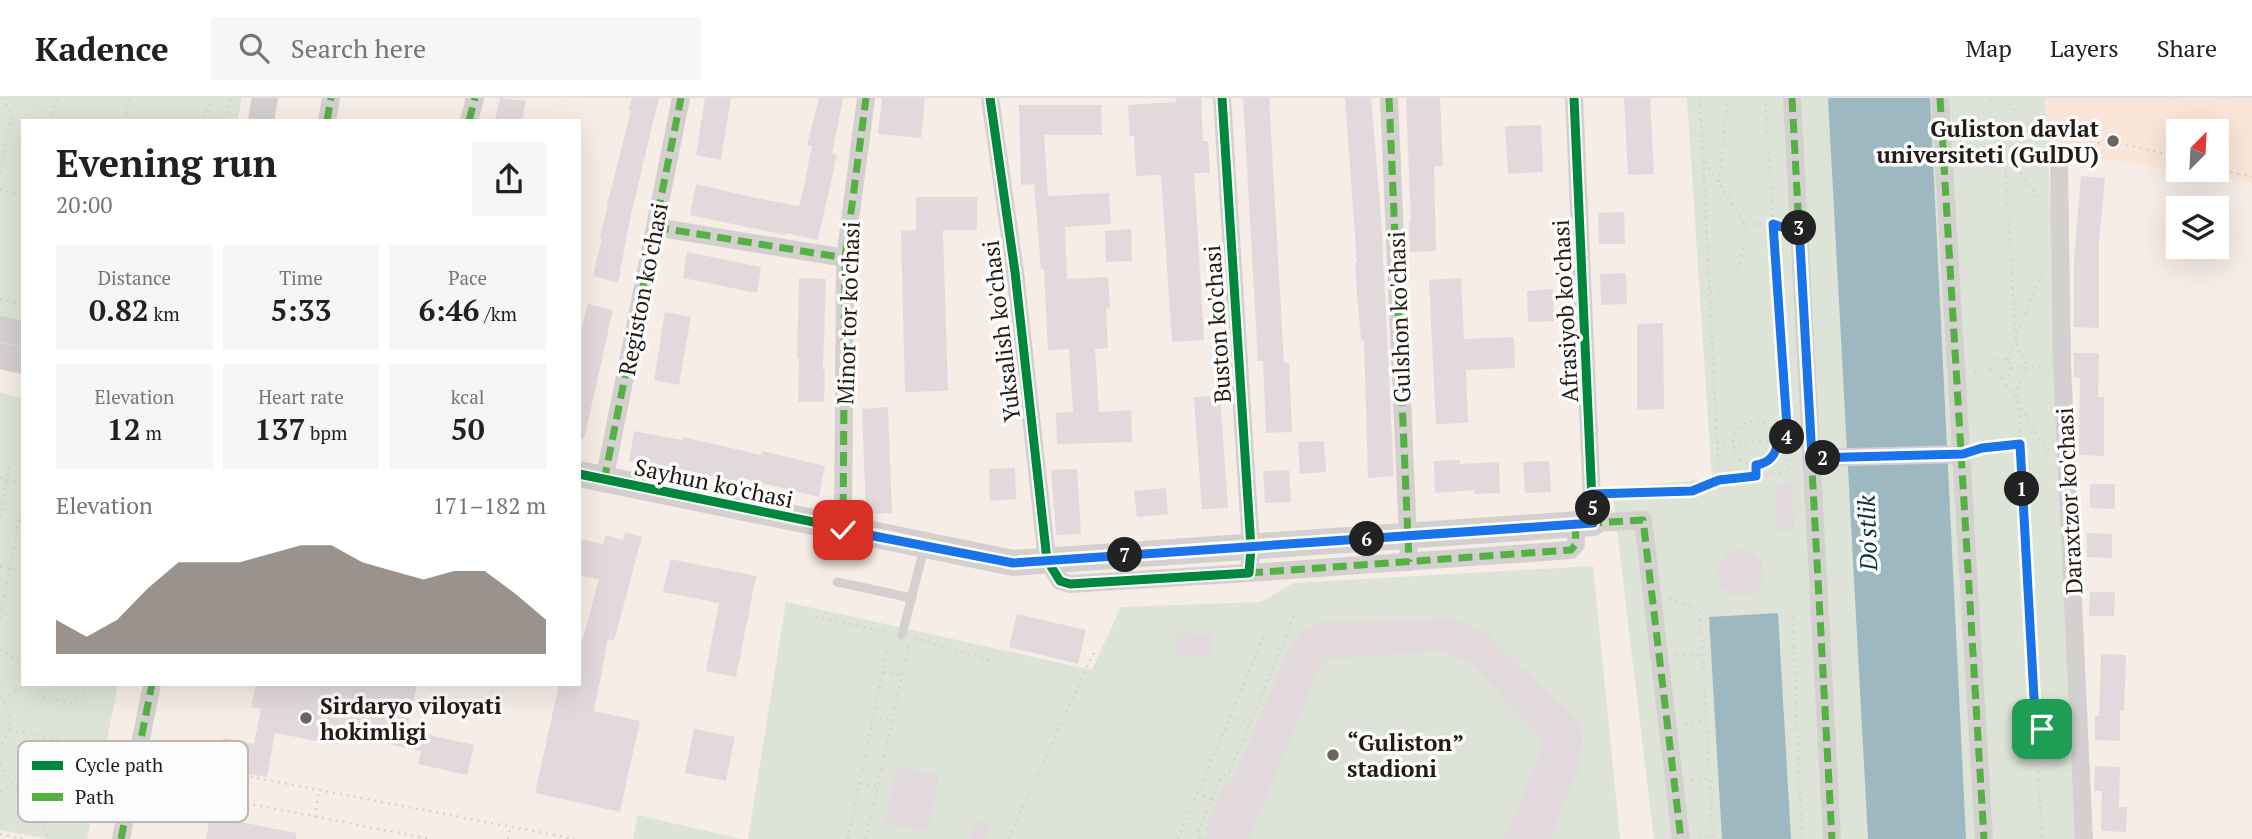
<!DOCTYPE html>
<meta charset="utf-8">
<style>
:root{--surface:#fff;--page:#f6f6f6;--text:#202124;--muted:#757577;--line:#e0e0e0;--accent:#6e645e}
body{margin:0;font-family:"PT Serif",serif;background:var(--page);color:var(--text);height:100vh;display:flex;flex-direction:column;font-size:26px;white-space:nowrap}
*{box-sizing:border-box;margin:0}
p{font-size:23px;color:var(--muted)}
.icon{flex:none;width:38px;height:38px;fill:none;stroke:currentColor;stroke-width:2;stroke-linecap:round;stroke-linejoin:round}
.map{position:relative;flex:1;overflow:hidden}
.details{position:absolute;left:21px;top:21px;width:560px;height:567px;display:flex;flex-direction:column;background:var(--surface);border-radius:0px;box-shadow:0 7px 28px #0002}
.details>*{flex:none}
.needle{width:46px;rotate:24deg}
.tools{position:absolute;left:2166px;top:21px;display:grid;gap:14px}
.tools a{display:grid;place-items:center;width:63px;height:63px;border-radius:0px;background:var(--surface);box-shadow:0 7px 28px #0002;font-size:35px}
.pin{position:absolute;display:grid;place-items:center;width:60px;height:60px;color:#fff;margin:-30px;border-radius:14px;box-shadow:0 4px 10px #0006}
.km{position:absolute;width:35px;height:35px;margin:-18px;border-radius:50%;background:#222;color:#fff;font-size:19px;line-height:35px;text-align:center}
.round{display:grid;place-items:center;flex:none;width:74px;height:74px;border-radius:0px;background:var(--page)}
.headline{display:flex;align-items:center;justify-content:space-between;height:119px;padding:0 35px}
h1{font-size:38px;font-weight:700;line-height:52px}
.figures{display:grid;grid-template-columns:repeat(3,1fr);gap:10px;height:119px;padding:7px 35px}
.figures div{display:grid;align-content:center;border-radius:0px;background:var(--page);text-align:center}
.figures b{font-size:30px;font-weight:700}
.figures small{font-size:19px;font-weight:400}
.figures p{font-size:19px}
.chart{height:196px;padding:14px 35px}
.chart p{display:flex;justify-content:space-between}
.chart svg{width:100%;height:126px;margin-top:7px;fill:var(--accent);opacity:.7}
header{display:flex;align-items:center;gap:42px;box-sizing:border-box;height:98px;padding:0 35px;background:var(--surface);border-bottom:2px solid var(--line)}
header strong{font-size:33px}
nav{display:flex;gap:38px;margin-inline-start:auto;font-size:24px}
.search{width:490px;height:63px;background:var(--page);display:flex;align-items:center;gap:18px;box-sizing:border-box;padding:0 24px;border-radius:0px;color:var(--muted);font-size:26px}
.map>svg:first-child{display:block}
</style>
<header>
<strong>Kadence</strong>
<div class="search"><svg class="icon" aria-label="search" viewBox="0 0 24 24"><circle cx="10" cy="10" r="6"/><path d="M15 15l6 6"/></svg>Search here</div>
<nav><a>Map</a><a>Layers</a><a>Share</a></nav>
</header>
<div class="map">
<svg width="2252" height="741" viewBox="0 0 2252 741">
<rect width="100%" height="100%" fill="#f6ede6"/>
<!-- built -->
<path fill="#f9e6d8" fill-rule="evenodd" d="M2045,0H2252V85L2047,52ZM2179,33H2217V72H2179Z"/>
<!-- green -->
<g fill="#dde3d6">
<path d="M0,0H242L237,23H23V224L0,219Z"/>
<path d="M1687,0H2045L2083,741H1654L1612,390L1712,381Z"/>
<path d="M0,295L23,300V586H118L87,741H48L0,732Z"/>
<path d="M1593,468L1620,741H748L786,504L1092,572L1121,509L1261,504L1293,485Z"/>
<path d="M638,717L741,741H633Z"/>
</g>
<!-- water -->
<g fill="#9eb8c2">
<path d="M1828,0H1930L1966,741H1868Z"/>
<path d="M1778,515L1791,741H1722L1709,519Z"/>
</g>
<!-- building -->
<g fill="#e2d9dc">
<path d="M500,0L526,3L522,23H495Z"/>
<path d="M632,0H659L631,116L618,185L593,178L602,141L600,140L608,106H607L631,13H628Z"/>
<path d="M705,0H731L721,62L696,57Z"/>
<path d="M819,0H843L832,56L837,57L818,142L785,135V137L690,117L696,86L756,100L798,108L800,106L812,48L807,47Z"/>
<path d="M882,0H925L921,40L878,36Z"/>
<path d="M1176,0H1201L1203,43H1208L1210,75H1194L1204,242L1172,244L1161,77L1136,78L1134,38H1130L1128,7L1176,4Z"/>
<path d="M1243,0H1269L1284,265L1289,264L1292,334L1266,335L1263,263H1258Z"/>
<path d="M1345,0H1371L1381,119L1394,378L1368,380L1364,242H1361L1357,196L1355,165L1357,164Z"/>
<path d="M1406,0H1440L1443,68H1434L1436,153L1410,154L1409,123H1411Z"/>
<path d="M1624,0H1650L1654,76L1628,77Z"/>
<path d="M1019,7H1101L1102,37H1044L1048,98L1109,95L1111,126L1065,129L1067,181L1108,179L1110,210L1106,211L1108,250L1095,251L1099,314L1131,312L1132,344L1057,346L1056,315L1073,314L1069,251L1048,252L1044,171H1041L1034,86L1021,87Z"/>
<path d="M1541,27L1543,74L1508,76L1505,28Z"/>
<path d="M2081,78L2105,80L2099,143V230L2074,229V161Z"/>
<path d="M916,99H977V132H943L948,293L905,294L901,133L916,132Z"/>
<path d="M1624,114L1625,146H1599L1598,115Z"/>
<path d="M1131,131L1132,163L1106,164L1105,133Z"/>
<path d="M687,154L761,169L757,195L683,180Z"/>
<path d="M1626,175L1627,206L1601,207L1600,176Z"/>
<path d="M799,180L826,181L823,272H825L824,304H798L799,260H797Z"/>
<path d="M1461,180L1464,241L1514,239L1515,270L1466,272L1468,325L1436,326L1429,182Z"/>
<path d="M1553,191L1554,223L1528,224L1527,193Z"/>
<path d="M588,206L613,212L584,341L579,340V240Z"/>
<path d="M665,214L691,219L679,287L654,282Z"/>
<path d="M1663,225L1664,311L1637,312V226Z"/>
<path d="M2074,255H2099L2098,299H2104V358L2079,357L2080,280L2074,279Z"/>
<path d="M1220,298L1228,410L1202,411L1194,299Z"/>
<path d="M888,309L892,415L866,416L862,311Z"/>
<path d="M634,333L682,342L683,339L761,357L762,353L825,368L819,399L741,380L740,384L674,370L673,373L629,363Z"/>
<path d="M1324,343L1326,374L1300,376L1298,344Z"/>
<path d="M1460,362V366L1499,364L1500,395L1474,396V392L1435,395L1434,363Z"/>
<path d="M1549,363L1551,394L1525,395L1523,364Z"/>
<path d="M1015,370L1016,401L990,403L989,371Z"/>
<path d="M1077,371L1081,436L1056,437L1051,372Z"/>
<path d="M1289,372L1291,404L1265,405L1263,373Z"/>
<path d="M1792,385L1794,431L1777,432L1775,386Z"/>
<path d="M2090,386H2115V411L2090,410Z"/>
<path d="M1166,390L1168,416L1137,419L1134,393Z"/>
<path d="M625,434L642,439L614,543L608,541L594,613L640,623L620,714L535,695L559,586H579V543L582,544L599,481L579,478V441L603,446L606,437L623,442Z"/>
<path d="M2087,435L2112,436V460L2087,459Z"/>
<path d="M1748,452L1762,463L1763,485L1753,497H1734L1720,488L1718,468L1730,453Z"/>
<path d="M670,461L756,478L736,579L706,573L719,505L663,494Z"/>
<path d="M2090,494H2115L2114,518H2089Z"/>
<path d="M1017,516L1086,532L1078,566L1009,549Z"/>
<path d="M1446,517L1494,538L1491,542L1579,623L1583,634L1579,671L1550,741H1504L1540,656V639L1471,565L1444,553L1328,561L1320,569L1249,741H1207L1210,734L1205,732L1224,686L1230,689L1287,556L1302,533L1318,524L1446,521Z"/>
<path d="M1177,535L1212,536V559H1176Z"/>
<path d="M2101,556L2126,557L2124,613H2120V643L2095,642V618H2099Z"/>
<path d="M256,586H417L407,632L474,647L467,677L418,666L421,653L369,642L371,633L342,628L338,647L275,635L267,679L217,670L223,640L254,646L261,611L251,609Z"/>
<path d="M694,631L735,639L726,683L685,675Z"/>
<path d="M2095,668L2120,669L2119,709H2127L2126,734L2101,733L2102,693H2094Z"/>
<path d="M896,669L939,677L928,733L885,725Z"/>
<path d="M210,718L296,735V741H206Z"/>
<path d="M975,722L990,726L985,741H969Z"/>
</g>
<g fill="none" stroke-linecap="round" stroke-linejoin="round">
<!-- path -->
<g stroke="#d5d2d0" stroke-width="2.5" stroke-dasharray="2 5" stroke-linecap="butt">
<path d="M1700,0L1719,381"/>
<path d="M2005,0L2014,12L2012,29L2003,39L2004,51L2016,242C2018,263 2038,264 2017,288L2018,304L2042,741"/>
<path d="M1990,2L1991,0"/>
<path d="M51,23L57,0"/>
<path d="M125,23L129,0"/>
<path d="M197,23L207,15L212,0"/>
<path d="M225,23L230,0"/>
<path d="M1957,23L1974,18"/>
<path d="M1992,35L2041,103"/>
<path d="M2071,52C2096,36 2151,52 2179,60"/>
<path d="M1705,64L1745,126L1743,154L1737,173"/>
<path d="M2217,71L2252,79"/>
<path d="M0,75L12,16L2,0"/>
<path d="M1719,84L1728,0"/>
<path d="M0,91L23,97"/>
<path d="M1745,126H1773L1783,129"/>
<path d="M1710,194L1720,193"/>
<path d="M0,201L23,206"/>
<circle cx="2001" cy="270" r="10"/>
<path d="M2007,262L2043,170"/>
<path d="M2011,270L2046,268"/>
<path d="M1974,275L1991,270"/>
<path d="M2003,280L2048,355"/>
<circle cx="1755" cy="345" r="22"/>
<path d="M1717,345L1787,343"/>
<path d="M1979,351L2018,346"/>
<path d="M0,380L23,384"/>
<path d="M1607,396L1692,392L1719,381L1790,374L1765,0"/>
<path d="M0,419L10,364"/>
<path d="M0,469L23,474"/>
<path d="M1669,500L1700,512L1713,741"/>
<path d="M1792,505L1802,741"/>
<path d="M815,519L890,535"/>
<path d="M0,520L23,403"/>
<path d="M914,540L992,563"/>
<path d="M0,551L23,566"/>
<path d="M1676,557H1701"/>
<path d="M883,575L902,578"/>
<path d="M37,586L42,598L73,606L83,598L86,586"/>
<path d="M0,598C11,614 13,632 0,648"/>
<path d="M3,602L26,586"/>
<path d="M1230,617L1250,625"/>
<path d="M873,620L891,623"/>
<path d="M2037,621L2042,631L2062,644"/>
<path d="M1685,626L1706,623"/>
<path d="M9,631L109,652"/>
<path d="M168,663L575,741"/>
<path d="M0,666L50,741"/>
<path d="M1691,682L1709,680"/>
<path d="M860,685L877,689"/>
<path d="M164,689L430,741"/>
<path d="M0,693L13,687"/>
<path d="M196,695L201,669"/>
<path d="M1197,695L1212,701"/>
<path d="M315,719L319,691"/>
<path d="M0,736L23,741"/>
<path d="M1698,739L1712,738"/>
<path d="M508,741L510,727"/>
<path d="M848,741L889,542"/>
<path d="M866,741L909,546"/>
<path d="M1008,741L1094,554"/>
<path d="M1178,741L1267,531"/>
<path d="M1200,741L1199,733L1222,677L1229,676L1294,518"/>
</g>
<!-- lane -->
<g stroke="#d4d0cf" stroke-width="9">
<path d="M837,484L912,500"/>
<path d="M902,537L924,450"/>
</g>
<!-- street -->
<g stroke="#d4d0cf" stroke-width="18">
<path d="M990,0L1015,174L1047,462L1060,483L1070,486L1249,475L1251,450L1222,0"/>
<path d="M1389,0L1409,464"/>
<path d="M1574,0L1593,425L1643,422L1681,741"/>
<path d="M1792,0L1832,741"/>
<path d="M1940,0L1984,741"/>
<path d="M327,23L331,0"/>
<path d="M469,23L475,0"/>
<path d="M2059,65L2062,267L2084,741"/>
<path d="M655,129L845,160"/>
<path d="M1812,360L1963,356"/>
<path d="M604,383L681,0"/>
<path d="M843,431L845,160L866,0"/>
<path d="M1249,475L1571,452L1576,446L1575,426"/>
<path d="M121,741L152,586"/>
</g>
<!-- secondary -->
<g stroke="#d4d0cf" stroke-width="26">
<path d="M261,23L265,0"/>
<path d="M0,231L23,236"/>
<path d="M0,258L23,263"/>
<path d="M579,376L1013,465L1593,425"/>
</g>
<!-- quiet -->
<g stroke="#55b144" stroke-width="7" stroke-dasharray="14 7" stroke-linecap="butt">
<path d="M1389,0L1409,464"/>
<path d="M1792,0L1832,741"/>
<path d="M1940,0L1984,741"/>
<path d="M327,23L331,0"/>
<path d="M469,23L475,0"/>
<path d="M655,129L845,160"/>
<path d="M1812,360L1963,356"/>
<path d="M604,383L681,0"/>
<path d="M1593,420V425L1643,422L1681,741"/>
<path d="M843,431L845,160L866,0"/>
<path d="M1249,475L1571,452L1576,446L1575,426"/>
<path d="M121,741L152,586"/>
</g>
<defs>
<g id="cycleway">
<path d="M990,0L1015,174L1047,462L1060,483L1070,486L1249,475L1251,450L1222,0"/>
<path d="M579,376L1013,465L1593,425L1574,0"/>
</g>
</defs>
<!-- cycleway casing -->
<use href="#cycleway" stroke="#fcfcfc" stroke-width="13"/>
<!-- cycleway -->
<use href="#cycleway" stroke="#00873e" stroke-width="9"/>
</g>
<g fill="none" stroke-linecap="round" stroke-linejoin="round">
<defs>
<path id="route" d="M843,432L1013,465L1593,425L1592,396L1692,393L1719,382L1756,378V367C1769,365 1777,357 1777,343H1788L1773,126L1785,130L1799,128L1812,360L1963,356L1982,350L2020,346L2035,618L2042,631"/>
</defs>
<!-- route casing -->
<use href="#route" stroke="#fff" stroke-width="14"/>
<!-- route -->
<use href="#route" stroke="#1a73e8" stroke-width="9"/>
</g>
<!-- markers -->
<g fill="#6e645e" stroke="#fcfcfc" stroke-width="2.5">
<circle cx="2113" cy="43" r="7"/>
<circle cx="306" cy="620" r="7"/>
<circle cx="1333" cy="657" r="7"/>
</g>
<g text-anchor="middle" dominant-baseline="central" stroke-width="7" stroke-linejoin="round" paint-order="stroke">
<!-- poi labels -->
<g font-size="23" font-weight="bold" fill="#241b14" stroke="#fcfcfc" text-anchor="start">
<text x="2099" y="30" text-anchor="end">Guliston davlat<tspan x="2099" dy="26">universiteti (GulDU)</tspan></text>
<text x="320" y="607">Sirdaryo viloyati<tspan x="320" dy="26">hokimligi</tspan></text>
<text x="1347" y="644">“Guliston”<tspan x="1347" dy="26">stadioni</tspan></text>
</g>
<!-- street labels -->
<g font-size="23" fill="#241b14" stroke="#fcfcfc">
<text transform="translate(643 191) rotate(-79)">Registon ko'chasi</text>
<text transform="translate(1565 213) rotate(-93)">Afrasiyob ko'chasi</text>
<text transform="translate(848 215) rotate(-88)">Minor tor ko'chasi</text>
<text transform="translate(1399 219) rotate(-92)">Gulshon ko'chasi</text>
<text transform="translate(1217 226) rotate(-94)">Buston ko'chasi</text>
<text transform="translate(1001 233) rotate(-97)">Yuksalish ko'chasi</text>
<text transform="translate(714 385) rotate(12)">Sayhun ko'chasi</text>
<text transform="translate(2069 403) rotate(-93)">Daraxtzor ko'chasi</text>
</g>
<!-- water labels -->
<g font-size="24" font-style="italic" fill="#0b303f" stroke="#fcfcfc">
<text transform="translate(1867 435) rotate(-92)">Do'stlik</text>
</g>
</g>
<!-- legend -->
<rect x="18" y="643" width="230" height="81" rx="10" fill="#fcfcfc" stroke="#bbb8b6" stroke-width="2"/>
<rect x="32" y="663" width="31" height="9" fill="#00873e"/>
<rect x="32" y="695" width="31" height="8" fill="#55b144"/>
<g font-size="19" fill="#241b14">
<text x="75" y="674">Cycle path</text>
<text x="75" y="706">Path</text>
</g>
</svg>
<div class="tools">
<a><svg class="needle" viewBox="-14 -14 28 28"><path d="M0-13l5 13h-10z" fill="#e53935"/><path d="M0 13l5-13h-10z" fill="#757577"/></svg></a>
<a><svg class="icon" aria-label="layers" viewBox="0 0 24 24"><path d="M12 4l9 5-9 5-9-5zM3 14l9 5 9-5"/></svg></a>
</div>
<div class="pin" style="left:2042px;top:631px;background:#1e9e55"><svg class="icon" aria-label="arrive" viewBox="0 0 24 24"><path d="M6 21V4h12l-3 4 3 4H6"/></svg></div>
<div class="pin" style="left:843px;top:432px;background:#d93025"><svg class="icon" aria-label="check" viewBox="0 0 24 24"><path d="M5 12l5 5 9-10"/></svg></div>
<b class="km" style="left:2022px;top:391px">1</b>
<b class="km" style="left:1823px;top:360px">2</b>
<b class="km" style="left:1799px;top:130px">3</b>
<b class="km" style="left:1787px;top:339px">4</b>
<b class="km" style="left:1593px;top:410px">5</b>
<b class="km" style="left:1367px;top:441px">6</b>
<b class="km" style="left:1125px;top:457px">7</b>
<section class="details">
<div class="headline"><div><h1>Evening run</h1><p>20:00</p></div><a class="round"><svg class="icon" aria-label="share" viewBox="0 0 24 24"><path d="M12 15V3M7 8l5-5 5 5M5 13v7h14v-7"/></svg></a></div>
<div class="figures">
<div><p>Distance</p><b>0.82<small> km</small></b></div>
<div><p>Time</p><b>5:33</b></div>
<div><p>Pace</p><b>6:46<small> /km</small></b></div>
</div>
<div class="figures">
<div><p>Elevation</p><b>12<small> m</small></b></div>
<div><p>Heart rate</p><b>137<small> bpm</small></b></div>
<div><p>kcal</p><b>50</b></div>
</div>
<div class="chart"><p><span>Elevation</span>171–182 m</p>
<svg viewBox="0 0 160 44" preserveAspectRatio="none"><path d="M0 44V32L10 38L20 32L30 21L40 12L50 12L60 12L70 9L80 6L90 6L100 12L110 15L120 18L130 15L140 15L150 23L160 32V44z"/></svg>
</div>
</section>
</div>
